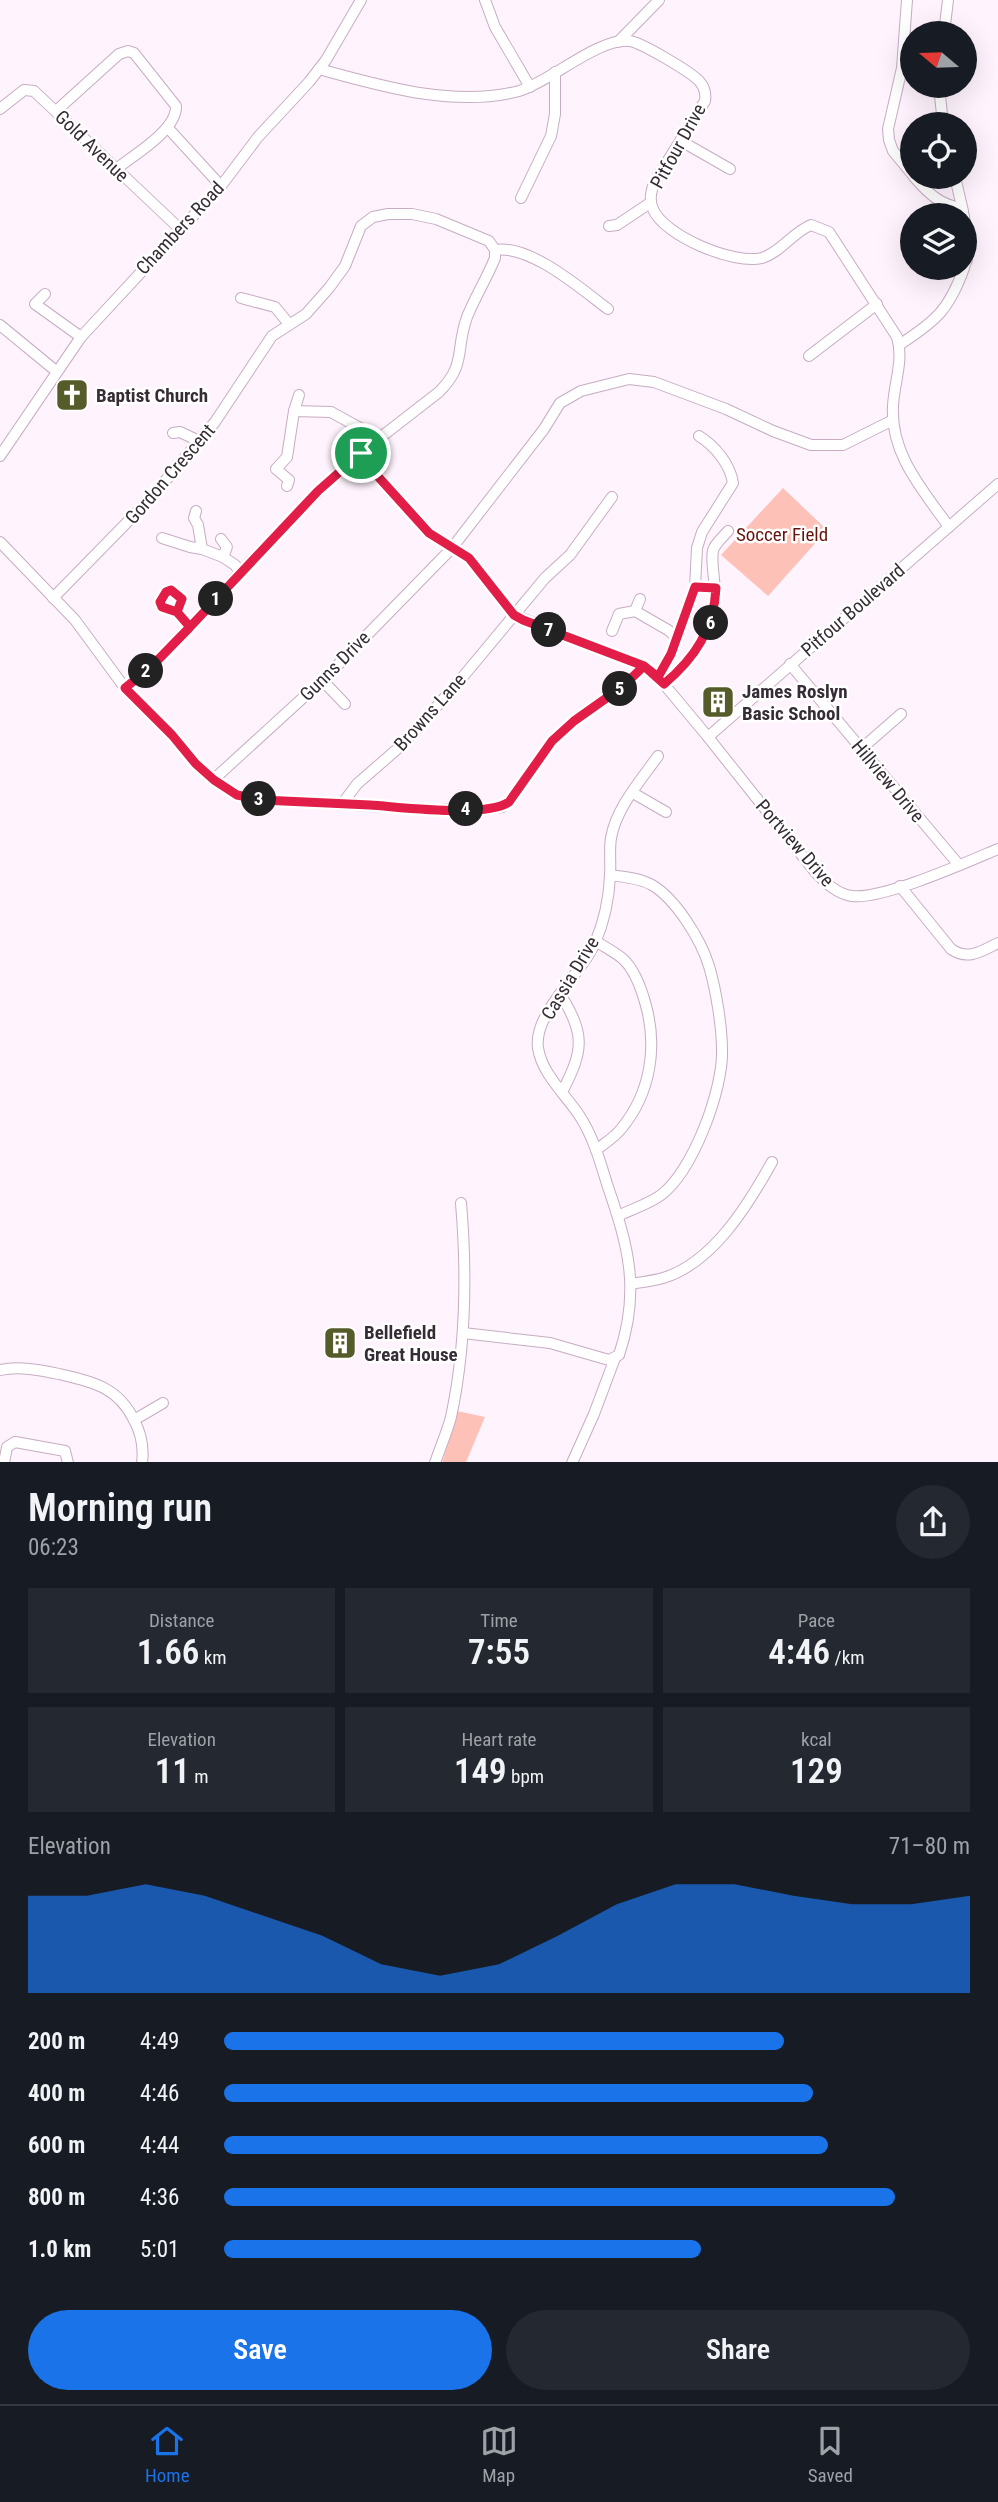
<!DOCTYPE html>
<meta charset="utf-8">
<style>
:root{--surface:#171b24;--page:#242831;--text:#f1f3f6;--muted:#9ea1a6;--line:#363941;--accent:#1a73e8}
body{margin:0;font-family:"Roboto Condensed",sans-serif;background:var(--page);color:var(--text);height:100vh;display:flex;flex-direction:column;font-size:26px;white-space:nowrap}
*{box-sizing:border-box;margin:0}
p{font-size:23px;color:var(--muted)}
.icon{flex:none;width:38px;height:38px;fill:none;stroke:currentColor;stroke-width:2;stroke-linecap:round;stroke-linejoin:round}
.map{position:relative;height:1462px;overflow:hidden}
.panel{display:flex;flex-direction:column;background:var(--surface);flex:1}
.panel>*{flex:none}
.needle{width:46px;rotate:289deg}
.buttons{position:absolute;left:900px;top:21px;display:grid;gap:14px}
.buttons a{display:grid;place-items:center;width:77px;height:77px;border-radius:50%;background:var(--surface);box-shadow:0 7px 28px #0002;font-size:35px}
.pin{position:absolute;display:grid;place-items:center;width:60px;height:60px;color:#fff;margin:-30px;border:4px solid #fff;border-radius:50%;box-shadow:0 2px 7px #0007}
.km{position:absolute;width:35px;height:35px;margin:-18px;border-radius:50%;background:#222;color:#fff;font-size:19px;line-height:35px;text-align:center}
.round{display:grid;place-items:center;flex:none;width:74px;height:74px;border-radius:37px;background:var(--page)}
.overview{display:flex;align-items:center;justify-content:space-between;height:119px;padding:0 28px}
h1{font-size:38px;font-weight:600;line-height:52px}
.stats{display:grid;grid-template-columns:repeat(3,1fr);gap:10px;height:119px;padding:7px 28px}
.stats div{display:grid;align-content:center;border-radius:0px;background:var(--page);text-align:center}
.stats b{font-size:35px;font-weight:600}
.stats small{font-size:19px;font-weight:400}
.stats p{font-size:19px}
.chart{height:196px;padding:14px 28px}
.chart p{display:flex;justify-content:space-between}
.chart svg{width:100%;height:126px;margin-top:7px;fill:var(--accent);opacity:.7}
.button{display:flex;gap:14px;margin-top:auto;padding:14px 28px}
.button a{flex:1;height:80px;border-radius:42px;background:var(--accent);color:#fff;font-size:28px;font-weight:600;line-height:80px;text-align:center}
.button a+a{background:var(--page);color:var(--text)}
ul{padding:0 28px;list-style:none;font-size:23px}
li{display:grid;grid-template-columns:112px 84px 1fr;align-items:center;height:52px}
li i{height:18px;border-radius:9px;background:var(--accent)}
.tab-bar{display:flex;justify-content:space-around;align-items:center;height:98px;border-top:2px solid var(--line);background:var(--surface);font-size:19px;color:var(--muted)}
.tab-bar a{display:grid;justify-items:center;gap:4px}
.tab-bar .selected{color:var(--accent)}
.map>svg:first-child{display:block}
</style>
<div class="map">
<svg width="998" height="1463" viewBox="0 0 998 1463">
<rect width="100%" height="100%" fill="#fff3fd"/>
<!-- green -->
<g fill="#fec1b8">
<path d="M783,488L827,530L768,596L721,555Z"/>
<path d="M457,1411L485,1417L466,1462L442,1463Z"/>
</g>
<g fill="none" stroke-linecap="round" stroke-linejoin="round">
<defs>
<g id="minor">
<path d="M485,0L495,27L530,87"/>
<path d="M907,0L902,68L888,129L889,140L893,151L912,174"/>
<path d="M944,33L948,0"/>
<path d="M618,42L659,0"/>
<path d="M319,69C381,86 454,108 519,91C550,82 599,37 630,41C642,43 691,72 699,81C705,87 706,94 705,101L654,183C651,192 649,200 653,209C664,236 734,265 762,258C781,252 792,233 811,225L829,232L897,337C904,360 894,383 893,406C890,454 923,490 949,527"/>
<path d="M939,86L943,124"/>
<path d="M0,109L24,90L34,91L180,229"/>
<path d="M56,111L119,54L128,51L134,53L176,106C177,130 134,155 116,169"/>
<path d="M168,128L221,186"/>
<path d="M681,141L730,169"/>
<path d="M914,177C929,194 940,205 962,208"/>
<path d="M955,177L963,211"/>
<path d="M521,198L551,136L555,114V72"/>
<path d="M964,216L967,260L964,267"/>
<path d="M609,226L617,225L650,203"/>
<path d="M495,250C530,244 581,289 608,309"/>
<path d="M45,294L35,304L81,337"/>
<path d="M241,298L275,307L289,324"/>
<path d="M0,325L56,371"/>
<path d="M899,345C936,321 949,310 964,268"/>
<path d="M809,356L877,304"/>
<path d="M294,411L299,395"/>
<path d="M173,433L180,432L199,441"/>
<path d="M699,436C715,446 730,464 733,483L702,532L697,548L695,587L716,588"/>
<path d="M361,453L373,470L429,532L469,558L514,615L644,666L658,677L708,737L816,873C826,883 837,894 852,896C882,900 967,862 998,849"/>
<path d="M0,456L81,337L221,186L258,137L309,82L326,60L361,0"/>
<path d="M287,486L289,480L276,469L287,457L294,411L331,412L360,428L377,440"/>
<path d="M196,511L194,518L198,525L202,549L223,557"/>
<path d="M162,538L190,547L202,549"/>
<path d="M221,539L227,547L223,557L235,565L240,572"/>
<path d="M0,542L75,620L125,688L172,735L196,764L222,786L237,795L262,800L424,809H488L502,807L509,802L552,741L574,721L622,687L644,666"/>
<path d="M53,598L149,500L215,422L272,336L306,314L329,288L345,266L361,226L373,217L388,214H412L436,219L489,241L495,250V258C487,278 475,297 467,317C455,350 467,364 439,392L345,465L242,570L190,627L151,667L125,688"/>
<path d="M640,599L635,611L668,630L676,637"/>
<path d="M177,612L162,607L160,602L166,592L171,590L182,599L177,612L190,627"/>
<path d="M612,631L619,614L635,611"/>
<path d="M790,664L959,865"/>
<path d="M658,677L671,655L695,587"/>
<path d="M322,680L345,704"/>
<path d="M664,684C689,663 712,636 715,602C717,588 709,557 714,548C717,542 724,536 728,531"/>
<path d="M708,737L998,484"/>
<path d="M861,749L901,714"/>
<path d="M213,780L329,674L452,548L544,429L560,403L581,391L629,379L654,382L726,409L773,431L811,445H843L893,420"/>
<path d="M633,793L666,812"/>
<path d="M342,804L357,784L403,744L456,685L545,578L570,555L612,497"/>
<path d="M610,875C624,877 640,878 652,885C676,899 701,940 709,966C716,990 722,1026 722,1051C723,1090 693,1171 661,1195C649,1204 632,1209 618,1216"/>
<path d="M900,886L951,949C968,961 982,951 998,943"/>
<path d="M596,941C604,947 615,952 623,959C634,969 641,988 645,1002C658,1046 651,1093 621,1129C615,1137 605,1143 596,1150"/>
<path d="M561,995C585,1035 584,1050 562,1092"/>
<path d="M631,1284C641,1282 653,1281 663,1278C713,1263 748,1205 772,1162"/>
<path d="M463,1333L550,1343L609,1360L619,1355C641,1290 628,1245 607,1184C600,1161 593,1136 579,1115C565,1094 542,1074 538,1048C533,1013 582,974 595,943C604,922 609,898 610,876C611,863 609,850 611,838C616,808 641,780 658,756"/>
<path d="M0,1370C19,1366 40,1370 59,1374C93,1382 118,1387 134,1420C141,1433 144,1448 142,1463"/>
<path d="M134,1420L163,1403"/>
<path d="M4,1463L7,1447L15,1442L65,1451L68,1463"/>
<path d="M435,1463C440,1448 447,1432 451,1417C466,1347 467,1274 461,1203"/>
<path d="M572,1463L594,1414L615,1358"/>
</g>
</defs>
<!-- minor casing -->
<use href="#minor" stroke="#c7acc3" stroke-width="12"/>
<!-- minor -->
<use href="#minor" stroke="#fff" stroke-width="10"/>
</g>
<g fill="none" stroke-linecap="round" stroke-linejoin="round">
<defs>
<path id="route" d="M361,453L318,491L190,627L177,612L182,599L171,590L166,592L160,602L162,607L177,612L190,627L151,667L125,688L172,735L196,764L214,780L237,795L262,800C298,802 334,803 370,805C402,807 485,818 509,802L552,741L574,721L622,687L644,666L658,677L671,654L695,587L716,588C714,629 695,658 664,684L644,666L523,620L514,615L469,558L429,533L373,471L361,453"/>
</defs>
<!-- route casing -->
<use href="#route" stroke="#fff" stroke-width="14"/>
<!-- route -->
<use href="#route" stroke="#e11d48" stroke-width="9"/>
</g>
<!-- icons -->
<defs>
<symbol id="church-square" viewBox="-11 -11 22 22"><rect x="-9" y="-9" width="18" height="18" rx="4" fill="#555b29" stroke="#fff"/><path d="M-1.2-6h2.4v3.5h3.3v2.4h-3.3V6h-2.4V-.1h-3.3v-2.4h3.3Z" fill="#fff"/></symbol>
<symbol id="building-square" viewBox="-11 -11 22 22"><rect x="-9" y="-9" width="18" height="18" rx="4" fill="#555b29" stroke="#fff"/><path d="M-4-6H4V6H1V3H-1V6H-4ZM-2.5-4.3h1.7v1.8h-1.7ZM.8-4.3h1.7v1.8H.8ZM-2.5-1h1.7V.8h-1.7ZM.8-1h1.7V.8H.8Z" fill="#fff"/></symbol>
</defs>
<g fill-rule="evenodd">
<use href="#church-square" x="53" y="376" width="38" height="38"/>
<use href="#building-square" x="699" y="683" width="38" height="38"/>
<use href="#building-square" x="321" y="1324" width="38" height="38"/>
</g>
<g text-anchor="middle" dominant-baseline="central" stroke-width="5" stroke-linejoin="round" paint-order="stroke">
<!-- street labels -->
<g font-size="19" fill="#362c35" stroke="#fff">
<text transform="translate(92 146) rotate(44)">Gold Avenue</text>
<text transform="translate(678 146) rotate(-61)">Pitfour Drive</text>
<text transform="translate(180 228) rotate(-47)">Chambers Road</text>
<text transform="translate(170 474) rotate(-49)">Gordon Crescent</text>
<text transform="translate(853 610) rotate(-41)">Pitfour Boulevard</text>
<text transform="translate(335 666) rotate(-45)">Gunns Drive</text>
<text transform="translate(430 712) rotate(-48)">Browns Lane</text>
<text transform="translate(888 781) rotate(50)">Hillview Drive</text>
<text transform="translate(795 843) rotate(49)">Portview Drive</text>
<text transform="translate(570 978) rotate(-59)">Cassia Drive</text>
</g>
<!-- poi labels -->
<g font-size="19" font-weight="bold" fill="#362c35" stroke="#fff" text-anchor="start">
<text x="96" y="395">Baptist Church</text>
<text x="742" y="691">James Roslyn<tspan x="742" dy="22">Basic School</tspan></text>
<text x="364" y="1332">Bellefield<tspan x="364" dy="22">Great House</tspan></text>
</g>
<!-- park labels -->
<g font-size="19" fill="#66120e" stroke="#fff">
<text x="782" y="534">Soccer Field</text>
</g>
</g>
</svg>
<div class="buttons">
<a><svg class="needle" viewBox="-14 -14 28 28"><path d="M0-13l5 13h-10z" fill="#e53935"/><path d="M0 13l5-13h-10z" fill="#9ea1a6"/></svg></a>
<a><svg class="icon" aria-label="locate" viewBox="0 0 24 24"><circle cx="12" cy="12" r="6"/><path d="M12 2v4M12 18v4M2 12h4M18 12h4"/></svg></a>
<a><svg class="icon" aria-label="layers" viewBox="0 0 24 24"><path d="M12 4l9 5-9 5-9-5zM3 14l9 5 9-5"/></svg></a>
</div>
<div class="pin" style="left:361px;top:453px;background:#1e9e55"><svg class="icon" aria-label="arrive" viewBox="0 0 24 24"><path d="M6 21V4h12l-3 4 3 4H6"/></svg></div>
<b class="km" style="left:216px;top:599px">1</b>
<b class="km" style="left:146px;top:671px">2</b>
<b class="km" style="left:259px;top:799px">3</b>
<b class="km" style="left:466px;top:809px">4</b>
<b class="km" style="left:620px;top:689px">5</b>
<b class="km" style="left:711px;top:623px">6</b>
<b class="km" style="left:549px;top:630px">7</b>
</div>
<section class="panel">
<div class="overview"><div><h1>Morning run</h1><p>06:23</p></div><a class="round"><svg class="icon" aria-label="share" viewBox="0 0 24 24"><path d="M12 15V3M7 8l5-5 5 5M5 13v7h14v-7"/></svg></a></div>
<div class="stats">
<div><p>Distance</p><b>1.66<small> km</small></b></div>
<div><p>Time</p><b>7:55</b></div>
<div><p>Pace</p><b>4:46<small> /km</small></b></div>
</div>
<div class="stats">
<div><p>Elevation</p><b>11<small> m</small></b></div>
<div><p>Heart rate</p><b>149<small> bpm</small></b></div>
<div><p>kcal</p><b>129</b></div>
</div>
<div class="chart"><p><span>Elevation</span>71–80 m</p>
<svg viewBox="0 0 160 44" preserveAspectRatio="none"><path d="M0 44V10L10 10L20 6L30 10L40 17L50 24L60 34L70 38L80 34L90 24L100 13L110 6L120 6L130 10L140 13L150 13L160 10V44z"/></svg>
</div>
<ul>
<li><b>200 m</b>4:49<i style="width:75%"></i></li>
<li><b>400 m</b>4:46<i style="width:79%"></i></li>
<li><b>600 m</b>4:44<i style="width:81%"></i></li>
<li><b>800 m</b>4:36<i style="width:90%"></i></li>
<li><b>1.0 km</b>5:01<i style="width:64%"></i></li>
</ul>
<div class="button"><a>Save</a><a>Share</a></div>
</section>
<nav class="tab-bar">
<a class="selected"><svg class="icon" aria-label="home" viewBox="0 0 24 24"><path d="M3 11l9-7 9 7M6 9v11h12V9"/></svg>Home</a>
<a><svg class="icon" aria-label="map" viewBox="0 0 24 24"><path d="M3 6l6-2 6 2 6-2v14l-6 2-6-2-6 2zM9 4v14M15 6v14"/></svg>Map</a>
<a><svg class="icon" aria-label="saved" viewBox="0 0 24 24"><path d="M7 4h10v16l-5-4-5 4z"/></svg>Saved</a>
</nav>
